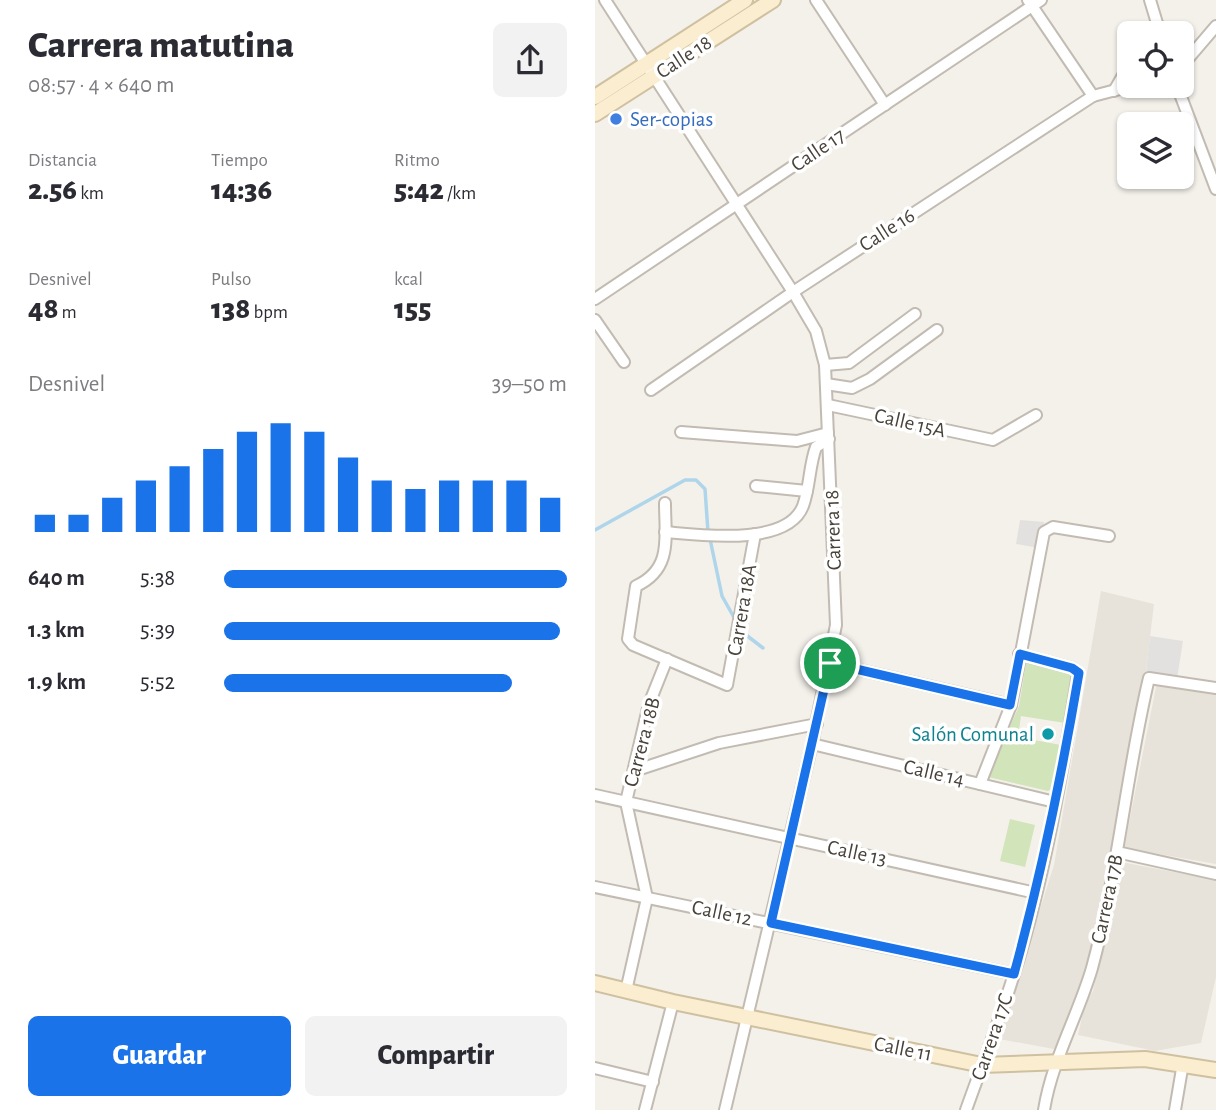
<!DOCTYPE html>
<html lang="es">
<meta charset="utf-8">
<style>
:root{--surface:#fff;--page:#f2f2f3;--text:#2b2b33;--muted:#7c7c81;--accent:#1a73e8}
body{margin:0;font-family:"Alegreya Sans",sans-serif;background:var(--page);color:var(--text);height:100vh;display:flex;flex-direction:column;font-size:26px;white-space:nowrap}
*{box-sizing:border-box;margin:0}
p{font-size:23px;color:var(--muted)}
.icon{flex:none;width:38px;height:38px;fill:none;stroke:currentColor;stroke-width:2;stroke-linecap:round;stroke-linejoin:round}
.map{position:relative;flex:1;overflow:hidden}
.panel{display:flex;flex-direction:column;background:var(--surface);width:595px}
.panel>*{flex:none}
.controls{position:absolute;left:522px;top:21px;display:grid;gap:14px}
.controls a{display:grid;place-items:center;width:77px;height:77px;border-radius:10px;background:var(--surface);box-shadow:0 2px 5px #0004;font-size:35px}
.pin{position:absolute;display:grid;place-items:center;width:60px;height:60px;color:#fff;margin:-30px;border:4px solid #fff;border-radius:50%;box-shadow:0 2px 7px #0007}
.round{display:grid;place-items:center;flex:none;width:74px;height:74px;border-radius:10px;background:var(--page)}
.headline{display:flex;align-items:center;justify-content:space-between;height:119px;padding:0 28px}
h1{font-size:38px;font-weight:800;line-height:52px}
.stats{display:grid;grid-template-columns:repeat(3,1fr);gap:10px;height:119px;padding:7px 28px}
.stats div{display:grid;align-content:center}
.stats b{font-size:30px;font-weight:800}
.stats small{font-size:19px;font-weight:400}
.stats p{font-size:19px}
.chart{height:196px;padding:14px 28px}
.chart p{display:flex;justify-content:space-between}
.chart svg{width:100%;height:126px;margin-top:7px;stroke:var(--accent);stroke-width:6}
.primary-button{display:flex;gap:14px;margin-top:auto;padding:14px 28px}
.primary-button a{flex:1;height:80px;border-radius:10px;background:var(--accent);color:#fff;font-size:28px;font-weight:800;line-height:80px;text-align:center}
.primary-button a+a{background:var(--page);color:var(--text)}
ul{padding:0 28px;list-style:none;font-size:23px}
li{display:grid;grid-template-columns:112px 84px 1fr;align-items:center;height:52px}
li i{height:18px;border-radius:9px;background:var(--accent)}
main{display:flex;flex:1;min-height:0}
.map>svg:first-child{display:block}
</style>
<main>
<section class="panel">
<div class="headline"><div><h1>Carrera matutina</h1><p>08:57 · 4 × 640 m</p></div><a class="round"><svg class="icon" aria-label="share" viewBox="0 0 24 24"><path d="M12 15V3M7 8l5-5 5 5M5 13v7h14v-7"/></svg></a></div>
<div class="stats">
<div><p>Distancia</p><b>2.56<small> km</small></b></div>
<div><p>Tiempo</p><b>14:36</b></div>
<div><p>Ritmo</p><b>5:42<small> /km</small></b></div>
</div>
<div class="stats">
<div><p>Desnivel</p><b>48<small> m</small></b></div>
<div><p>Pulso</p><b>138<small> bpm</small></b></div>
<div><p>kcal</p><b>155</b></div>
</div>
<div class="chart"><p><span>Desnivel</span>39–50 m</p>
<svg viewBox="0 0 160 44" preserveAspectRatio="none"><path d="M5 44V38M15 44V38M25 44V32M35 44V26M45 44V21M55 44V15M65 44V9M75 44V6M85 44V9M95 44V18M105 44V26M115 44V29M125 44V26M135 44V26M145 44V26M155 44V32"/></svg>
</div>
<ul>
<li><b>640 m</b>5:38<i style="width:100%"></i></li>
<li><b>1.3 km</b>5:39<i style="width:98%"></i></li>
<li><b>1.9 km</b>5:52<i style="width:84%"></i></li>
</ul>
<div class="primary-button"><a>Guardar</a><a>Compartir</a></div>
</section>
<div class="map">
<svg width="621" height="1110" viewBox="0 0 621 1110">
<rect width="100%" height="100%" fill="#f4f1eb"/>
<!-- residential -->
<g fill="#e7e3da">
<path d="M506,591L559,604L551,670L495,964L464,1050L404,1039L459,865Z"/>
<path d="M562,682L621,692V864L529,848Z"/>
<path d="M526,862L621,880V977L606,1043L560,1051L483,1035L490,1004L498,991Z"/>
</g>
<!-- green -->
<g fill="#d2e4b9">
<path d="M432,657L472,667L477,677L470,723L426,716L423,737L466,745L458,788L453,791L393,777L424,706Z"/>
<path d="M415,819L440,825L430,867L405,861Z"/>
</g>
<!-- parking -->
<g fill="#e3e1df">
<path d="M425,520L449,522L444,548L421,544Z"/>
<path d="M555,636L588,641L582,679L551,671Z"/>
</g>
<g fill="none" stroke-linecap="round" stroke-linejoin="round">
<!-- stream -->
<g stroke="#afd5ea" stroke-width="3.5">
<path d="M0,530L90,480H101L110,489L113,532"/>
<path d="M115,539L127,596L141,621"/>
<path d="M146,631L168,648"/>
</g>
<defs>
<g id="street">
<path d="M10,0L198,292L221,331L230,365L241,625L217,744L130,1110"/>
<path d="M221,0L290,105"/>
<path d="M433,0L498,96"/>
<path d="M555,0L565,33"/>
<path d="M586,67L621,26"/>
<path d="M582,86L621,189"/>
<path d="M519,91L534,65"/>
<path d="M0,299L446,0"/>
<path d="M0,320L29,362"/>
<path d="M230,365L254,363L320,314"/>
<path d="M231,384L257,388L275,379L342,330"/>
<path d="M56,390L198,292L498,96L536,86"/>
<path d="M233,405L398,440L441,415"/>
<path d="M86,432L202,441L233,433"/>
<path d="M161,486L212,491"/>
<path d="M70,503C70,537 78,569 41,586L33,639L38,645L132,685L160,534"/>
<path d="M70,532C105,535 192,547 208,506C215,487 214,466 221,447L234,439"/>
<path d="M235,663L416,705"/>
<path d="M217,744L460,802"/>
<path d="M39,771L124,743L222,724"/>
<path d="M385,784L416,705L449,532L458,527L514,536"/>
<path d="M0,795L441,893"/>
<path d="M522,852L621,874"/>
<path d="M0,887L419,974"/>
<path d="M31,991L52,898L31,802L54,704L72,659"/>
<path d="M0,1068L58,1082"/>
<path d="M50,1110L78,1002"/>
<path d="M371,1110C387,1065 405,1020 419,974C450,877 467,774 483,673L477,668L424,654"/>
<path d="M449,1110C457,1060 483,1016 497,968C523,873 531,774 554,678L621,688"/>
<path d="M580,1110L588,1063"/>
</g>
<g id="secondary">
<path d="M0,97L150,0"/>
<path d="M0,114L178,0"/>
<path d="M0,983L78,1002L387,1065L550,1059L621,1070"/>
</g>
</defs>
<!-- street casing -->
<use href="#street" stroke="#c2bbb2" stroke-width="14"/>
<!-- secondary casing -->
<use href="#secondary" stroke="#cfc0a0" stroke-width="18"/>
<!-- street -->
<use href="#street" stroke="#fff" stroke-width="10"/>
<!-- secondary -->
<use href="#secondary" stroke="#faedd0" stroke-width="14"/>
</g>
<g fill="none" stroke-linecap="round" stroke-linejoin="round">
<defs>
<path id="route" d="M425,654L477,668L484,673C467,774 446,875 419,974L176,923L235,663L415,705Z"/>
</defs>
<!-- route casing -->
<use href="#route" stroke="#fff" stroke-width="14"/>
<!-- route -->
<use href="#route" stroke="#1a73e8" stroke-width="9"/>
</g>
<!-- markers -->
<circle fill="#3f7fe0" stroke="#fff" stroke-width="2.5" cx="21" cy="119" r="7"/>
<circle fill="#0f9aa8" stroke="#fff" stroke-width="2.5" cx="453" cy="734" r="7"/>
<g text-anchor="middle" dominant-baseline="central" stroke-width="7" stroke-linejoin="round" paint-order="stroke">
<!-- street labels -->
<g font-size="21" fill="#48423a" stroke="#fff">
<text transform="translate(89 57) rotate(-33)">Calle 18</text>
<text transform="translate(223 150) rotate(-34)">Calle 17</text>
<text transform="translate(292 230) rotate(-33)">Calle 16</text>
<text transform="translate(315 423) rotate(13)">Calle 15A</text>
<text transform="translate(238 530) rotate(-92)">Carrera 18</text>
<text transform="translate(147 610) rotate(-80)">Carrera 18A</text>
<text transform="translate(47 742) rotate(-75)">Carrera 18B</text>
<text transform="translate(339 773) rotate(13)">Calle 14</text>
<text transform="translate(262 853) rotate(12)">Calle 13</text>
<text transform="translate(512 899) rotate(-78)">Carrera 17B</text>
<text transform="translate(127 913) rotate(12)">Calle 12</text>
<text transform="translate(397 1037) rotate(-71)">Carrera 17C</text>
<text transform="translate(308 1049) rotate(11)">Calle 11</text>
</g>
<!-- shop labels -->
<g font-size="21" fill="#366cbe" stroke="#fff" text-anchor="start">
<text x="35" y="119">Ser-copias</text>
</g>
<!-- culture labels -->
<g font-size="21" fill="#0d838f" stroke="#fff" text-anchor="end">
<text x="439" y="734">Salón Comunal</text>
</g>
</g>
</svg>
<div class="controls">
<a><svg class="icon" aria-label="locate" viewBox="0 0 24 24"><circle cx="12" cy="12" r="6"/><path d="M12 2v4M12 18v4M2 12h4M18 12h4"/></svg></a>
<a><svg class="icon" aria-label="layers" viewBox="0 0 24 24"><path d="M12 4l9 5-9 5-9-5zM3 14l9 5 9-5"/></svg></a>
</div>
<div class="pin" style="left:235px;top:663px;background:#1e9e55"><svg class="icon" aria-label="arrive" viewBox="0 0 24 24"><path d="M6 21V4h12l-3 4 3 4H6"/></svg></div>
</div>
</main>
